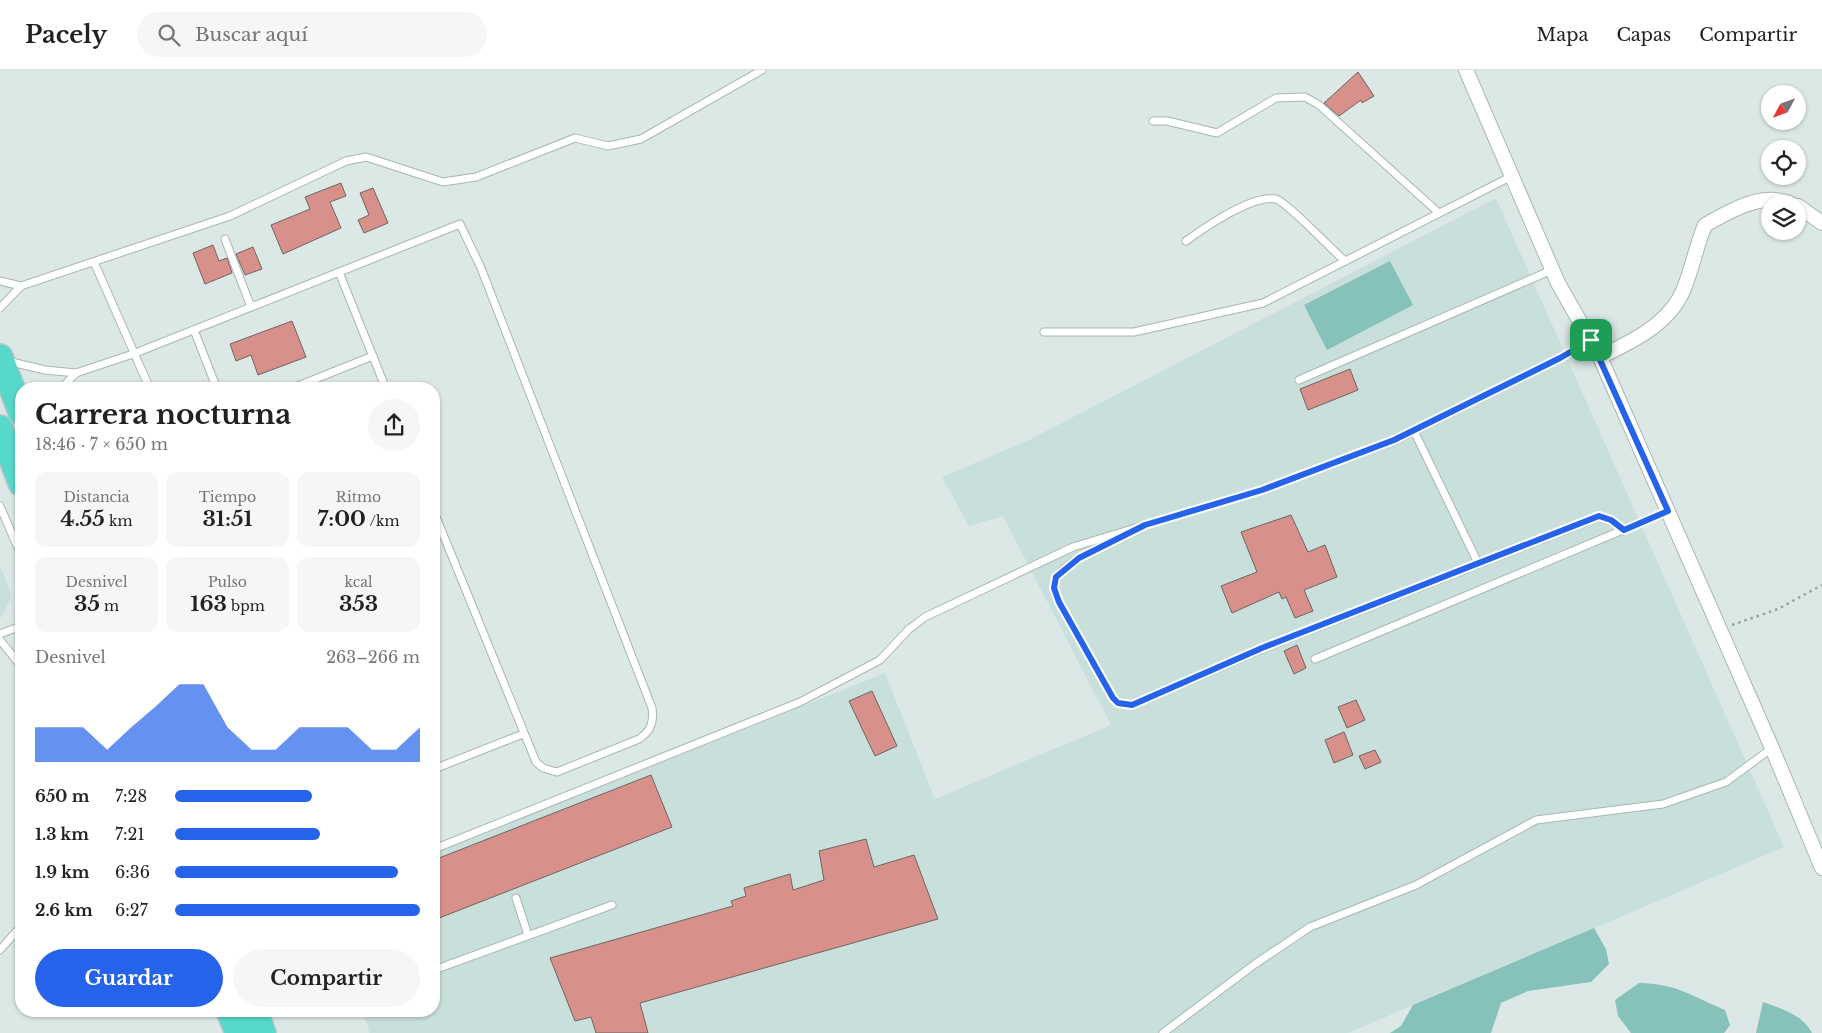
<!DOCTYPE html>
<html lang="es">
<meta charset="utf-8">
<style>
:root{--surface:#fff;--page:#f6f6f6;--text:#222;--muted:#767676;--line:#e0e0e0;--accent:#2563eb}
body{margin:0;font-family:"Libre Baskerville",serif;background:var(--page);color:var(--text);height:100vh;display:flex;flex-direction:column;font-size:19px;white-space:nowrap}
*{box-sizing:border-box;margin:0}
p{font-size:16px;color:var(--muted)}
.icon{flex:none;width:28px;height:28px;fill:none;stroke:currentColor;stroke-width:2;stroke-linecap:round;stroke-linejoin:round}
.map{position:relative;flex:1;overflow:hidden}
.drawer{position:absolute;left:15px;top:312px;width:425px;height:635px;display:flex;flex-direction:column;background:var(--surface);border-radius:20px;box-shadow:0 1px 4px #0004}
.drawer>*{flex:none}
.needle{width:32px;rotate:229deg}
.tools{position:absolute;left:1761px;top:15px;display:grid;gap:10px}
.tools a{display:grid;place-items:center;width:45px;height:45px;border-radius:50%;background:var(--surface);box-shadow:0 1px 4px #0004;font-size:25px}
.pin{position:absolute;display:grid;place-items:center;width:42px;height:42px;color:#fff;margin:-21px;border-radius:10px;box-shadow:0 2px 8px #0006}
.round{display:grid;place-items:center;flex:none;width:52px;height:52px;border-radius:26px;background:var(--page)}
.summary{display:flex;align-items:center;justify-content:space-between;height:85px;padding:0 20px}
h1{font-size:28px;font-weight:700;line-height:38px}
.stats{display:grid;grid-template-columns:repeat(3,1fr);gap:8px;height:85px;padding:5px 20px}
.stats div{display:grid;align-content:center;border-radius:12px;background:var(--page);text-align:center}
.stats b{font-size:21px;font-weight:700}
.stats small{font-size:14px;font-weight:400}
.stats p{font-size:14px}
.chart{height:140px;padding:10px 20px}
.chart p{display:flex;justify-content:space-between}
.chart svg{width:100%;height:90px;margin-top:5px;fill:var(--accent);opacity:.7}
.action{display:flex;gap:10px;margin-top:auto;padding:10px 20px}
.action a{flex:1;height:58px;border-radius:30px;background:var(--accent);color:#fff;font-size:20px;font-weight:700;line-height:58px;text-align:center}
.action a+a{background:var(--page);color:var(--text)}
ul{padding:0 20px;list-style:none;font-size:16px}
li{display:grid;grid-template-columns:80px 60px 1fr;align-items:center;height:38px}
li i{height:12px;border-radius:6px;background:var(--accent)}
header{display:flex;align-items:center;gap:30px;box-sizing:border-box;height:70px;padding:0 25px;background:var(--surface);border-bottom:1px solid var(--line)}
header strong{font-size:24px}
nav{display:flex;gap:28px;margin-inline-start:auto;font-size:18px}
.search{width:350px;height:45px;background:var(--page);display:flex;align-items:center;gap:12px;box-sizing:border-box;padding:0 18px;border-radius:28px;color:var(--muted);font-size:19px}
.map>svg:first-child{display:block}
</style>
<header>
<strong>Pacely</strong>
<div class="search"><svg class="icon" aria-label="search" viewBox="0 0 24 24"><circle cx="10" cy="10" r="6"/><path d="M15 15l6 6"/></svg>Buscar aquí</div>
<nav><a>Mapa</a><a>Capas</a><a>Compartir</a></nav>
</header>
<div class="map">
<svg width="1822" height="963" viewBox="0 0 1822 963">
<rect width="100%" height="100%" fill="#dce8e6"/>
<!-- built -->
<g fill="#c9dfdb">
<path d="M1496,128L1784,777L1348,963H370L362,941H434V784L885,603L935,729L1111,655L1003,446L969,456L942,407L1031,369Z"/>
<path d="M0,495L12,526L0,549Z"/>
</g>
<!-- green -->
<g fill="#86c2ba">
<path d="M1390,191L1413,235L1327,280L1304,235Z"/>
<path d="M1594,858L1606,879L1609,894L1591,912L1528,921L1501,933L1491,963H1390L1401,956L1413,935Z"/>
<path d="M1639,913C1675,913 1694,927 1725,940L1730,955L1724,963H1631L1618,946L1615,930Z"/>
<path d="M1763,932C1782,939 1802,944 1812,963H1756Z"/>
</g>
<!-- building -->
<g fill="#d7918a" stroke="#6f6463">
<path d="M1358,2L1374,26L1362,33L1361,30L1339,46L1324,33Z"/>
<path d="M341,113L346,126L330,132L341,158L283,184L271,155L310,139L305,127Z"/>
<path d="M373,118L388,153L364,163L358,150L369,145L360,123Z"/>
<path d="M213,175L219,191L227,188L232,203L205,214L193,183Z"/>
<path d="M253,177L262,199L245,205L236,184Z"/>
<path d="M292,251L306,287L258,305L251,285L236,291L230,274Z"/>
<path d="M1350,299L1358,320L1308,340L1300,319Z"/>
<path d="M1291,445L1308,482L1325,475L1337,507L1304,520L1313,541L1295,548L1286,527L1282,529L1279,522L1232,543L1221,516L1257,502L1241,462Z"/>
<path d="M1297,575L1306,598L1294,604L1284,581Z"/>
<path d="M872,621L897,676L875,686L849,631Z"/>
<path d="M1356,630L1365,650L1347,658L1338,637Z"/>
<path d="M1344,662L1353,685L1334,693L1325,670Z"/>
<path d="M1375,680L1381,692L1365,699L1359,686Z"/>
<path d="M651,705L672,757L434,850V790Z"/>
<path d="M866,769L874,797L914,785L938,849L640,933L648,963H596L591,947L575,951L550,888L733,836L731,831L746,826L744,818L790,804L793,820L824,810L819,781Z"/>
</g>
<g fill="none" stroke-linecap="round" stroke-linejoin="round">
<defs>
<g id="lane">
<path d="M1153,51H1167L1217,63L1276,28L1305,27L1319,35L1439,143"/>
<path d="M225,169L251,237"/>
<path d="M1186,171C1204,158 1253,124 1276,129C1288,133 1332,180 1345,191"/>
<path d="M94,192L150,319"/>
<path d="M339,202L386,319"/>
<path d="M0,211L21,216"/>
<path d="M0,238L21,216L230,146L346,91L366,87L443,112L476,107L575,68L608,76L641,69L762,0"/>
<path d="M194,260L217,319"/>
<path d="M1044,262H1134L1263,233L1512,106"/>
<path d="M7,291L45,300L76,303L133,284L460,154L481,198L652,638C654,652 651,661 639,669L557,702L543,698L536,692L434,442"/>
<path d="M1299,310L1552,200"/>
<path d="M61,319L76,303"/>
<path d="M290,319L373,286"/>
<path d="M1414,361L1478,493"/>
<path d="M0,436L21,485"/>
<path d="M1127,464C1109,473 1053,494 1054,517C1054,522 1057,528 1059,532L1113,628C1119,634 1124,635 1132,635L1262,579L1599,447L1611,451L1624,460"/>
<path d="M0,564L21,556"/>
<path d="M0,570L21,596"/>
<path d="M1315,589L1668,441"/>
<path d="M434,699L523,664"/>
<path d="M434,779L800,632L880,590L909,559L925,547L1073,477L1261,420L1394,371L1560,288L1591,270"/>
<path d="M516,828L528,865"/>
<path d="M0,880L21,856"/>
<path d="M434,900L612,835"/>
<path d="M1163,963L1255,894L1310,857L1416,815L1536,750L1663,734L1726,712L1772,678"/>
</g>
<g id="street">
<path d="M1466,0L1558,213L1600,287L1772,678L1822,798"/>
<path d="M1798,136L1822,153"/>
<path d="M1600,287C1631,272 1668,255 1683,221C1692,200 1696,176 1705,155C1730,141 1763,121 1791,134"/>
</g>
<g id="highway">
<path d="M0,287L21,342"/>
<path d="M0,358L21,413"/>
<path d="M229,941L238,963"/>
<path d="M255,941L263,963"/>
</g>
</defs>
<!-- lane casing -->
<use href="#lane" stroke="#a9b6b4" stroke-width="9"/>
<!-- street casing -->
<use href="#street" stroke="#a9b6b4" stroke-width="16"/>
<!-- highway casing -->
<use href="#highway" stroke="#c2c3c3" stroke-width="28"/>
<!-- path -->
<path stroke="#98a1a0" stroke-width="2.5" stroke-dasharray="2.5 4" stroke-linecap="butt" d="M1732,555L1778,539L1822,515"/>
<!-- lane -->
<use href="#lane" stroke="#fff" stroke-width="7"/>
<!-- street -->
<use href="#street" stroke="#fff" stroke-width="14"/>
<!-- highway -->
<use href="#highway" stroke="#56d9cb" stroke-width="25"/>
</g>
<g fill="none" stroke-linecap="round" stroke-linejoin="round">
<defs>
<path id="route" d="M1591,270L1668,441L1624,460L1611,450L1599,446L1262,578L1132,635L1118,633L1113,628L1059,532L1054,518L1056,507L1079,488L1145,455L1262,420L1394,370L1560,288Z"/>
</defs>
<!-- route casing -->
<use href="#route" stroke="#fff" stroke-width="10"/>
<!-- route -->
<use href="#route" stroke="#2563eb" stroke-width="6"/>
</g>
</svg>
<div class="tools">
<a><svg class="needle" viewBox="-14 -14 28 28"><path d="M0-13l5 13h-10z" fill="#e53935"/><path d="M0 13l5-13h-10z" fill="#767676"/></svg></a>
<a><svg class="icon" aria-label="locate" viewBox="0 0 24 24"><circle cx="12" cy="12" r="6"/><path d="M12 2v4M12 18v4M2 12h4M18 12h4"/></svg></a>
<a><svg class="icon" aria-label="layers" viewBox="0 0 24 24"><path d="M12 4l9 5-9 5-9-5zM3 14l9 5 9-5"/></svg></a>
</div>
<div class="pin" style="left:1591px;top:270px;background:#1e9e55"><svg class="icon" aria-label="arrive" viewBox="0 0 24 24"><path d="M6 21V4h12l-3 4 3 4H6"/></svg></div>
<section class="drawer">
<div class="summary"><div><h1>Carrera nocturna</h1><p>18:46 · 7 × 650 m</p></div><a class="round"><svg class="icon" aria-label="share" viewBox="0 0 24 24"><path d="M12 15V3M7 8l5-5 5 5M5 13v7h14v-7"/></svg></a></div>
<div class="stats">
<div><p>Distancia</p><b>4.55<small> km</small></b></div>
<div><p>Tiempo</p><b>31:51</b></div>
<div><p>Ritmo</p><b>7:00<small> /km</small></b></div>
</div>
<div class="stats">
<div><p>Desnivel</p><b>35<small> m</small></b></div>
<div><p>Pulso</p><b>163<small> bpm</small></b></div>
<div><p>kcal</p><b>353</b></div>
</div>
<div class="chart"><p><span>Desnivel</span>263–266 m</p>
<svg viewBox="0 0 160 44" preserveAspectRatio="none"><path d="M0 44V27L10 27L20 27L30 38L40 27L50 17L60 6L70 6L80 27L90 38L100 38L110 27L120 27L130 27L140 38L150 38L160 27V44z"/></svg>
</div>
<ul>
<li><b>650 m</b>7:28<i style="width:56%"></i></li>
<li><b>1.3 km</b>7:21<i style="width:59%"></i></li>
<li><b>1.9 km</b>6:36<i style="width:91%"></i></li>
<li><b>2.6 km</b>6:27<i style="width:100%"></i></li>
</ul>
<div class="action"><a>Guardar</a><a>Compartir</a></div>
</section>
</div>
